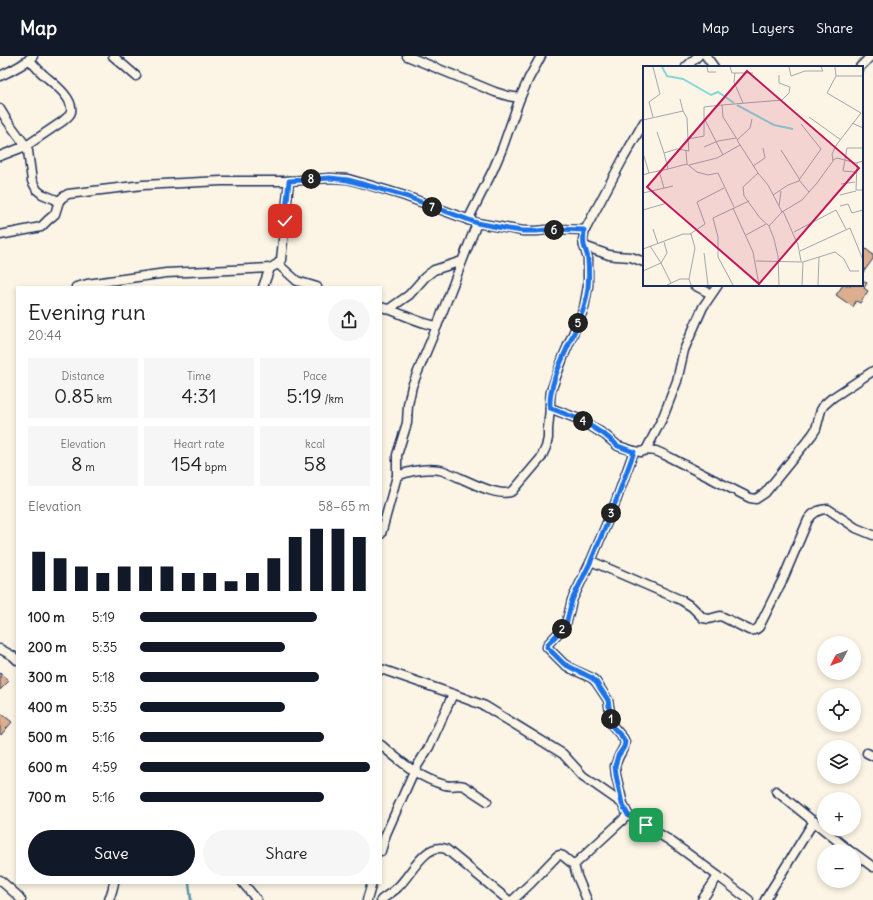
<!DOCTYPE html>
<meta charset="utf-8">
<style>
:root{--surface:#fff;--page:#f6f6f6;--text:#222;--muted:#767676;--accent:#111827}
body{margin:0;font-family:Delius,sans-serif;background:var(--page);color:var(--text);height:100vh;display:flex;flex-direction:column;font-size:15px;white-space:nowrap}
*{box-sizing:border-box;margin:0}
p{font-size:13px;color:var(--muted)}
.icon{flex:none;width:22px;height:22px;fill:none;stroke:currentColor;stroke-width:2;stroke-linecap:round;stroke-linejoin:round}
.map{position:relative;flex:1;overflow:hidden}
.side{position:absolute;left:16px;top:230px;width:366px;height:598px;display:flex;flex-direction:column;background:var(--surface);border-radius:0px;box-shadow:0 2px 6px #0003}
.side>*{flex:none}
.needle{width:26px;rotate:229deg}
.fabs{position:absolute;left:817px;top:580px;display:grid;gap:8px}
.fabs a{display:grid;place-items:center;width:44px;height:44px;border-radius:50%;background:var(--surface);box-shadow:0 2px 6px #0003;font-size:20px}
.pin{position:absolute;display:grid;place-items:center;width:34px;height:34px;color:#fff;margin:-17px;border-radius:8px;box-shadow:0 2px 6px #0006}
.km{position:absolute;width:20px;height:20px;margin:-10px;border-radius:50%;background:#222;color:#fff;font-size:11px;line-height:20px;text-align:center}
.round{display:grid;place-items:center;flex:none;width:42px;height:42px;border-radius:21px;background:var(--page)}
.overview{display:flex;align-items:center;justify-content:space-between;height:68px;padding:0 12px}
h1{font-size:22px;font-weight:600;line-height:30px}
.stats{display:grid;grid-template-columns:repeat(3,1fr);gap:6px;height:68px;padding:4px 12px}
.stats div{display:grid;align-content:center;border-radius:0px;background:var(--page);text-align:center}
.stats b{font-size:20px;font-weight:600}
.stats small{font-size:11px;font-weight:400}
.stats p{font-size:11px}
.chart{height:112px;padding:8px 12px}
.chart p{display:flex;justify-content:space-between}
.chart svg{width:100%;height:72px;margin-top:4px;stroke:var(--accent);stroke-width:6}
.cta{display:flex;gap:8px;margin-top:auto;padding:8px 12px}
.cta a{flex:1;height:46px;border-radius:24px;background:var(--accent);color:#fff;font-size:16px;font-weight:600;line-height:46px;text-align:center}
.cta a+a{background:var(--page);color:var(--text)}
ul{padding:0 12px;list-style:none;font-size:13px}
li{display:grid;grid-template-columns:64px 48px 1fr;align-items:center;height:30px}
li i{height:10px;border-radius:5px;background:var(--accent)}
header{display:flex;align-items:center;gap:24px;box-sizing:border-box;height:56px;padding:0 20px;background:var(--accent);color:#fff}
header strong{font-size:19px}
nav{display:flex;gap:22px;margin-inline-start:auto;font-size:14px}
.map>svg:first-child{display:block}
</style>
<header>
<strong>Map</strong>
<nav><a>Map</a><a>Layers</a><a>Share</a></nav>
</header>
<div class="map">
<svg width="873" height="844" viewBox="0 0 873 844">
<rect width="100%" height="100%" fill="#fcf5e5"/>
<filter id="ink" filterUnits="userSpaceOnUse"><feTurbulence type="fractalNoise" baseFrequency=".025" numOctaves="2"/><feDisplacementMap in="SourceGraphic" scale="8" xChannelSelector="R" yChannelSelector="G"/><feConvolveMatrix kernelMatrix="1 2 1 2 8 2 1 2 1" color-interpolation-filters="sRGB"/></filter>
<g filter="url(#ink)">
<g fill="none" stroke-linecap="round" stroke-linejoin="round">
<!-- stream -->
<path stroke="#5b94aa" stroke-width="2.5" d="M189,827L191,844"/>
</g>
<!-- building -->
<g fill="#dcae8d" stroke="#1b2f5e">
<path d="M862,190L871,197V198L873,199V203L862,218Z"/>
<path d="M862,223L867,227L864,232L868,235L860,247L856,245L853,251L836,239L843,229H862Z"/>
<path d="M0,617L9,625L0,634Z"/>
<path d="M2,658L12,666L1,679L0,677V661Z"/>
</g>
<g fill="none" stroke-linecap="round" stroke-linejoin="round">
<defs>
<g id="street">
<path d="M113,0L136,20"/>
<path d="M407,0L495,36L508,40L520,42"/>
<path d="M706,0L714,11"/>
<path d="M686,11L698,0"/>
<path d="M860,11L871,0"/>
<path d="M0,20C11,15 24,9 33,0"/>
<path d="M0,53L6,63L26,90L28,95L32,125L37,134L42,138L59,145"/>
<path d="M0,100L26,90L63,65C66,62 70,60 71,56C74,42 53,27 44,19C39,15 34,9 29,3"/>
<path d="M468,164L493,114L502,93L520,42L529,22L541,0"/>
<path d="M0,179L41,171L48,164L55,158L59,145L63,141L68,138L143,129L221,125H289L330,122L348,123L369,129L405,140L477,167L523,175H537L556,173L585,174"/>
<path d="M584,190L609,199L616,200L631,201L644,206"/>
<path d="M278,208L297,225L317,231"/>
<path d="M694,229L711,238"/>
<path d="M76,231L87,228L166,217L270,212C275,210 278,208 281,204L289,125"/>
<path d="M263,231L270,212"/>
<path d="M381,251C400,256 417,267 437,270"/>
<path d="M389,253L409,239L425,221L434,214L462,205"/>
<path d="M550,352L581,364L605,379L618,390L634,395L641,396L646,394L656,395L665,399L750,442L756,443L765,437L812,379L816,373L821,354L824,349L832,342L873,315"/>
<path d="M646,394L663,361L677,325L684,294L703,251L718,229"/>
<path d="M397,420V399L407,367L408,349L412,330L437,270L477,167"/>
<path d="M381,478L397,420C410,415 426,412 440,414C457,418 497,444 513,435L541,402L546,391L548,382V373L550,352V344L551,335L564,299L584,252L588,230V203L584,190L583,184L585,174L623,103L644,66"/>
<path d="M591,505L681,544L692,551L703,562L709,563L720,560L723,561L749,574C754,575 756,574 759,571L783,523L808,464C813,456 819,453 828,453L856,472L873,479"/>
<path d="M0,593L13,600L17,604"/>
<path d="M381,613L453,638L485,650L563,698L583,720L623,748"/>
<path d="M381,689C400,705 420,723 445,729C452,731 458,728 464,730L487,745"/>
<path d="M867,697L873,700"/>
<path d="M776,735L850,795"/>
<path d="M628,759L669,784L718,820"/>
<path d="M381,795L386,778L414,715L429,691L453,638"/>
<path d="M854,797L873,811"/>
<path d="M574,809L628,759L623,748L616,719L615,710L619,700L624,691L625,686L623,682L612,669L608,644L596,626L592,622L572,613L564,608L547,591L548,588L563,572L567,565L572,544L591,505L616,445L634,395"/>
<path d="M0,824L18,840L21,844"/>
<path d="M243,827L257,844"/>
<path d="M109,844L112,835L114,827"/>
<path d="M367,844L372,827"/>
<path d="M381,844C386,840 393,836 398,831C411,819 425,786 446,793L508,844"/>
<path d="M513,844L531,827L557,800L560,799L563,800L574,809L577,820L587,844"/>
<path d="M702,844L718,820L749,844"/>
<path d="M765,844L814,765"/>
</g>
</defs>
<!-- street casing -->
<use href="#street" stroke="#1b2f5e" stroke-width="11"/>
<!-- street -->
<use href="#street" stroke="#fcf5e5" stroke-width="8"/>
</g>
</g>
<g fill="none" stroke-linecap="round" stroke-linejoin="round" filter="url(#ink)">
<defs>
<path id="route" d="M285,165L289,125L330,122L348,124L405,140L477,167L508,173L523,175H537L556,173L584,174C584,179 583,184 584,189C585,194 588,198 588,204C589,216 589,231 586,243C579,278 548,317 550,352L581,364L605,379L618,390L634,396L616,445L591,505L572,544L566,569L548,588L547,591L564,608L592,622L596,626L608,644L612,670L623,682L625,686L624,691L618,700L615,710L616,719L622,748L628,759L632,762L646,769"/>
</defs>
<!-- route casing -->
<use href="#route" stroke="#fff" stroke-width="8"/>
<!-- route -->
<use href="#route" stroke="#1a73e8" stroke-width="5"/>
</g>
<!-- overview -->
<g transform="translate(643 10)">
<rect width="220" height="220" fill="#fcf5e5"/>
<path fill="none" stroke="#86d7dd" stroke-width="2" d="M19,1L24,10L40,13L68,29L75,26L91,37M94,39L131,59L150,63"/>
<path fill="none" stroke="#a2a6af" stroke-width="1" d="M64,1L65,6H73M87,1L89,7H110M146,1L148,10L162,5H180L178,1M92,7L91,16L100,37M193,10H220M40,45L44,52L45,73M10,51L6,36L17,28L10,1M166,51L198,74M61,52L80,89M109,53L107,62L94,74L115,107L100,121L101,130L117,152L126,160L131,173L135,190L136,219M0,54L40,45L37,33M209,57L220,62M158,58L178,83L156,114L166,126M14,66L21,87M94,73L80,51L79,39L139,34L146,27L147,21L136,17V9M61,81L75,75L93,72M138,84L157,114M43,85L44,98L54,106L65,109L75,107L91,141M0,87L6,107L0,109M190,94L194,92L213,97L220,95M214,97L213,124H220M46,99L74,92L97,79M110,100L122,92L120,82M25,103L44,98M16,105L21,122M212,106L200,105L204,82H220M6,107L25,103L21,87L34,83L46,85L45,73L61,70V41L79,39M115,107L125,119L139,146M198,118L212,116M0,127L30,120M130,129L145,119L156,115M197,129L213,125M136,140L138,125M197,140L205,138L209,147L220,144M90,142L110,186L116,219M0,144L24,137M140,145L155,179L158,195M126,160L139,146L159,134L174,117L190,95L189,88L194,78L218,47L184,27L193,10L192,1M10,163L15,178M151,166L193,144L203,163M47,168L62,158L54,136L81,122M103,169L123,158M7,180L18,197L24,187L21,176M0,183L40,168H48L52,182L46,213M157,185L207,162L220,194M61,187L65,219M113,195L160,196L192,186L201,193L207,205H216M0,205L18,197L28,217M24,219L37,213H46L48,219M90,219L75,191V171L70,152L106,135M159,219L160,196M175,219L176,191"/>
<path fill="#c2185b" fill-opacity="0.15" stroke="#c2185b" stroke-width="2" d="M104,5L216,102L116,218L4,121Z"/>
<rect width="220" height="220" fill="none" stroke="#1b2f5e" stroke-width="2"/>
</g>
</svg>
<div class="fabs">
<a><svg class="needle" viewBox="-14 -14 28 28"><path d="M0-13l5 13h-10z" fill="#e53935"/><path d="M0 13l5-13h-10z" fill="#767676"/></svg></a>
<a><svg class="icon" aria-label="locate" viewBox="0 0 24 24"><circle cx="12" cy="12" r="6"/><path d="M12 2v4M12 18v4M2 12h4M18 12h4"/></svg></a>
<a><svg class="icon" aria-label="layers" viewBox="0 0 24 24"><path d="M12 4l9 5-9 5-9-5zM3 14l9 5 9-5"/></svg></a>
<a>+</a>
<a>−</a>
</div>
<div class="pin" style="left:646px;top:769px;background:#1e9e55"><svg class="icon" aria-label="arrive" viewBox="0 0 24 24"><path d="M6 21V4h12l-3 4 3 4H6"/></svg></div>
<div class="pin" style="left:285px;top:165px;background:#d93025"><svg class="icon" aria-label="check" viewBox="0 0 24 24"><path d="M5 12l5 5 9-10"/></svg></div>
<b class="km" style="left:611px;top:663px">1</b>
<b class="km" style="left:562px;top:573px">2</b>
<b class="km" style="left:611px;top:457px">3</b>
<b class="km" style="left:583px;top:365px">4</b>
<b class="km" style="left:578px;top:267px">5</b>
<b class="km" style="left:554px;top:174px">6</b>
<b class="km" style="left:432px;top:151px">7</b>
<b class="km" style="left:311px;top:123px">8</b>
<section class="side">
<div class="overview"><div><h1>Evening run</h1><p>20:44</p></div><a class="round"><svg class="icon" aria-label="share" viewBox="0 0 24 24"><path d="M12 15V3M7 8l5-5 5 5M5 13v7h14v-7"/></svg></a></div>
<div class="stats">
<div><p>Distance</p><b>0.85<small> km</small></b></div>
<div><p>Time</p><b>4:31</b></div>
<div><p>Pace</p><b>5:19<small> /km</small></b></div>
</div>
<div class="stats">
<div><p>Elevation</p><b>8<small> m</small></b></div>
<div><p>Heart rate</p><b>154<small> bpm</small></b></div>
<div><p>kcal</p><b>58</b></div>
</div>
<div class="chart"><p><span>Elevation</span>58–65 m</p>
<svg viewBox="0 0 160 44" preserveAspectRatio="none"><path d="M5 44V20M15 44V24M25 44V29M35 44V33M45 44V29M55 44V29M65 44V29M75 44V33M85 44V33M95 44V38M105 44V33M115 44V24M125 44V11M135 44V6M145 44V6M155 44V11"/></svg>
</div>
<ul>
<li><b>100 m</b>5:19<i style="width:77%"></i></li>
<li><b>200 m</b>5:35<i style="width:63%"></i></li>
<li><b>300 m</b>5:18<i style="width:78%"></i></li>
<li><b>400 m</b>5:35<i style="width:63%"></i></li>
<li><b>500 m</b>5:16<i style="width:80%"></i></li>
<li><b>600 m</b>4:59<i style="width:100%"></i></li>
<li><b>700 m</b>5:16<i style="width:80%"></i></li>
</ul>
<div class="cta"><a>Save</a><a>Share</a></div>
</section>
</div>
